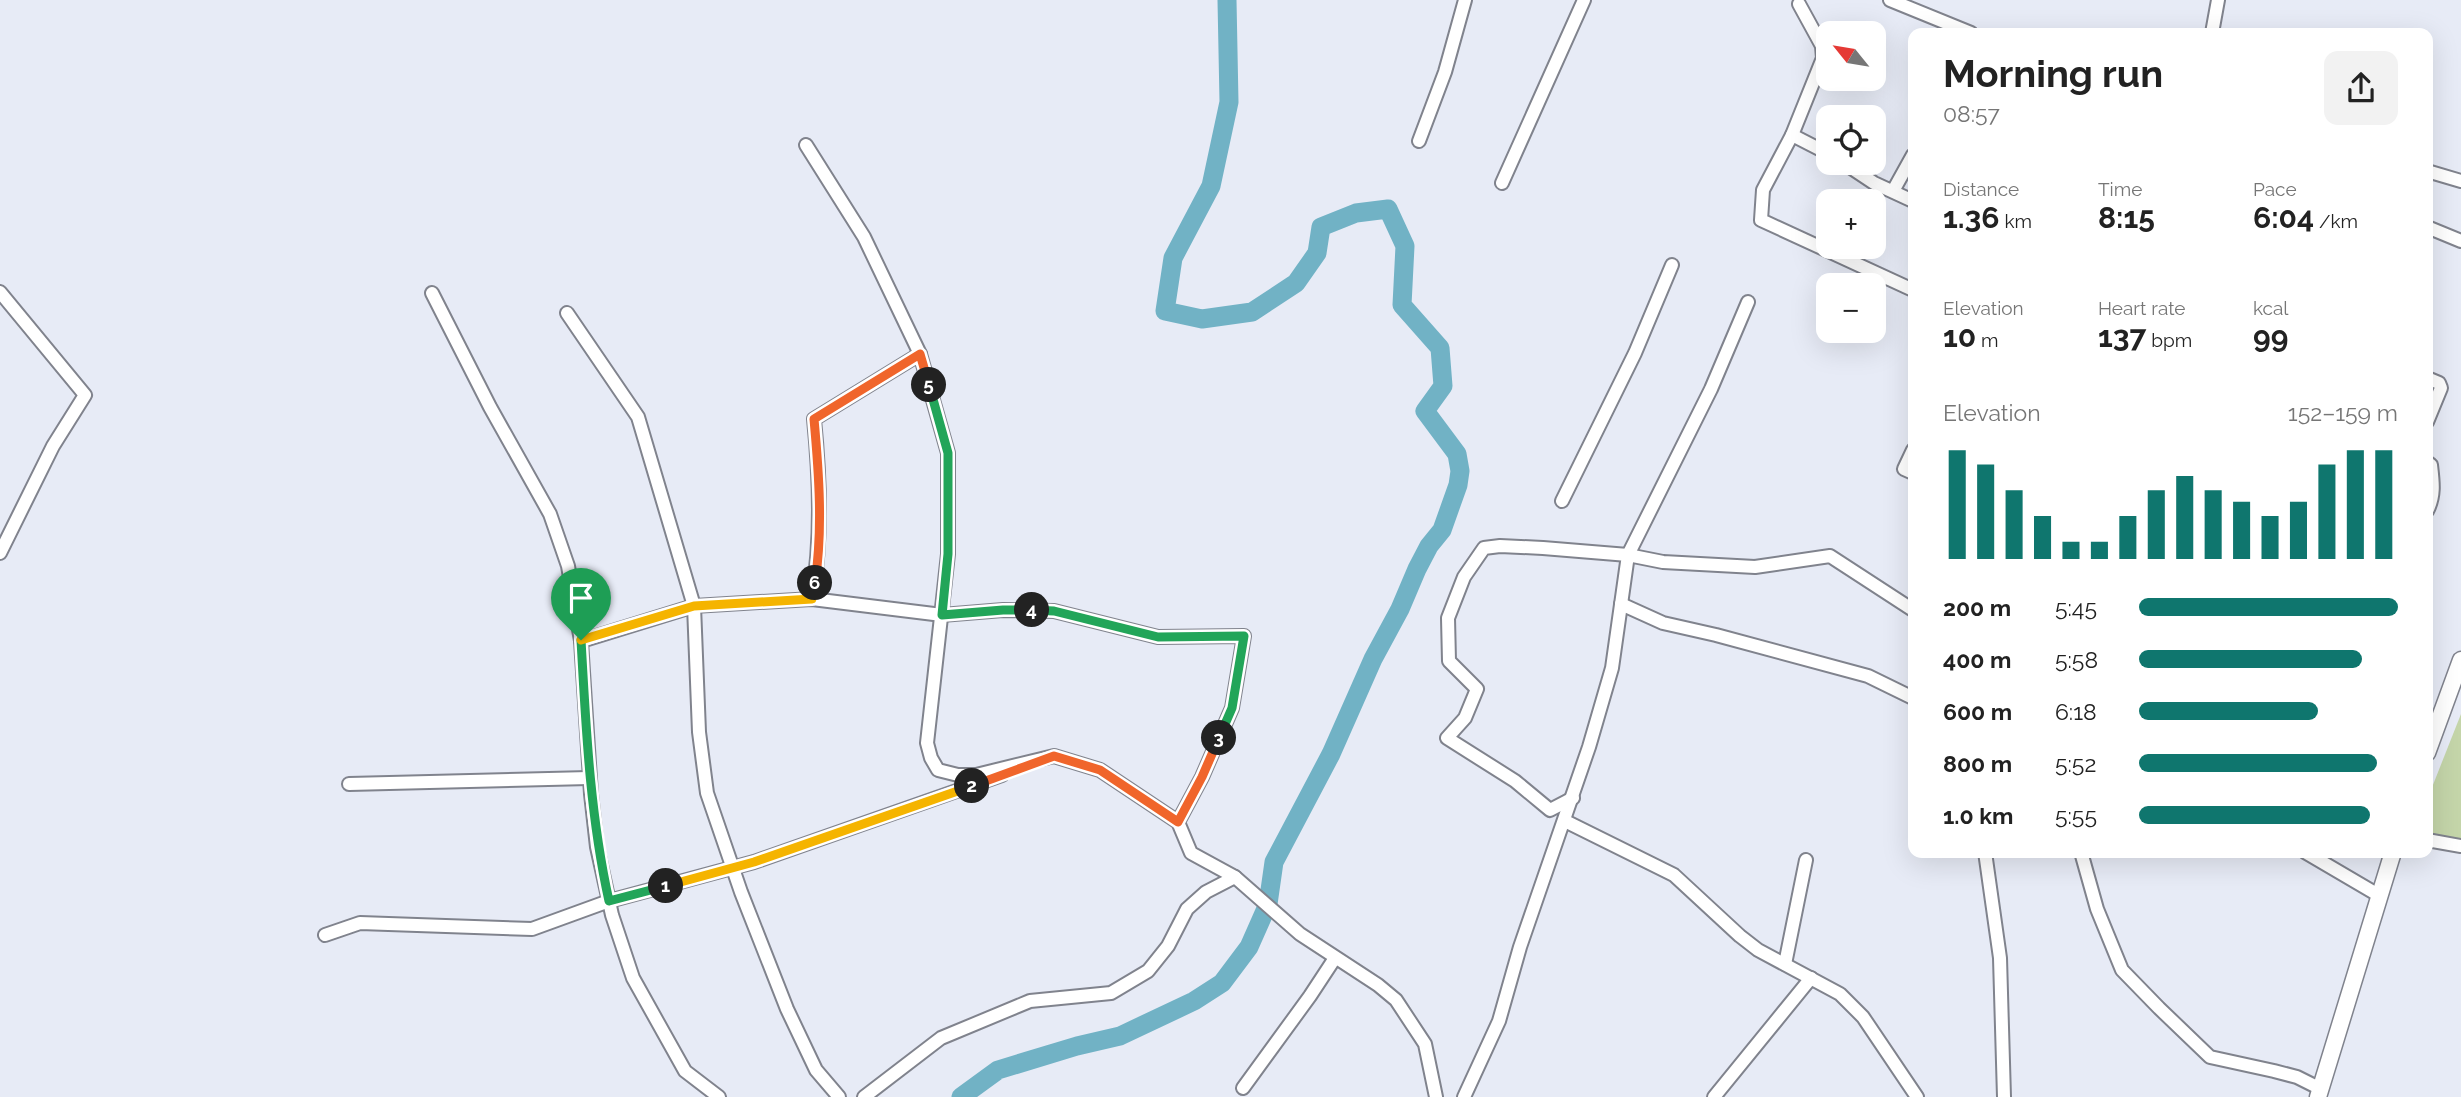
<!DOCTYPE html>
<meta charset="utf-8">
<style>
:root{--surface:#fff;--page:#f2f2f2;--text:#222;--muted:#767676;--accent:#0f766e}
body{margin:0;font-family:Raleway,sans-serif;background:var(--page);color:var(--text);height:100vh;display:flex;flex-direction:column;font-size:26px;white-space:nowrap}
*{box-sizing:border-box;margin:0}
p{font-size:23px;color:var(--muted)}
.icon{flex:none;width:38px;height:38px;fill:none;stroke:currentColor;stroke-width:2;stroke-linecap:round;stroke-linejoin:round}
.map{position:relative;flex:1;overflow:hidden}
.drawer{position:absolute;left:1908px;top:28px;width:525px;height:830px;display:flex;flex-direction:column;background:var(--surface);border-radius:14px;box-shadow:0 7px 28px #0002}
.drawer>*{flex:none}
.needle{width:46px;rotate:300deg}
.controls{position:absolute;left:1816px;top:21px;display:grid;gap:14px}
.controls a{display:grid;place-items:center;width:70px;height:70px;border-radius:14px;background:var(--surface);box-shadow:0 7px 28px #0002;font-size:35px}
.pin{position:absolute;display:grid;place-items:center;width:60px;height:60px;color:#fff;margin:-72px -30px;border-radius:50% 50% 50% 0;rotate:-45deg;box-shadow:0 0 7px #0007}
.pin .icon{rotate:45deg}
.km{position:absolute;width:35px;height:35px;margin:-18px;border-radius:50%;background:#222;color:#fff;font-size:19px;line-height:35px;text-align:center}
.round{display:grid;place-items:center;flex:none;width:74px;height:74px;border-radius:14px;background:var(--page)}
.summary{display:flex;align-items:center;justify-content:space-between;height:119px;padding:0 35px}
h1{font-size:38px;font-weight:700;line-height:52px}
.stats{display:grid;grid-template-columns:repeat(3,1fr);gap:10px;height:119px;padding:7px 35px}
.stats div{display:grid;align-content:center}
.stats b{font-size:30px;font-weight:700}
.stats small{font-size:19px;font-weight:400}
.stats p{font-size:19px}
.chart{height:196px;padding:14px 35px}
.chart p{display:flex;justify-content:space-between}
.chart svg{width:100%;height:126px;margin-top:7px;stroke:var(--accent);stroke-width:6}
ul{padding:0 35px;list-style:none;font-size:23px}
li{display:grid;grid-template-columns:112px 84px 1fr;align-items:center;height:52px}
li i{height:18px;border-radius:9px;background:var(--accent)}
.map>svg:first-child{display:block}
</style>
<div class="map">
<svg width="2461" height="1097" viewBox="0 0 2461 1097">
<rect width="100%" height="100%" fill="#e7ebf6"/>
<!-- green -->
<path fill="#c4d5a9" d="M2461,714V840L2427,834V800Z"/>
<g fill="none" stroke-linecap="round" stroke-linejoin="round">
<!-- river -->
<path stroke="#71b2c5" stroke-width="19" d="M961,1097L998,1070L1077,1046L1120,1036L1194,1001L1222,983L1249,947L1268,904L1274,862L1331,754L1373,659L1400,609L1417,569L1429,546L1442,530L1458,485L1460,471L1457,454L1425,411L1443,386L1440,348L1402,305L1405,246L1388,209L1356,213L1321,227L1317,253L1296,283L1252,312L1202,319L1165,311L1173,258L1211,186L1229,102L1227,0"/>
<defs>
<g id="minor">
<path d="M1890,0L1971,33"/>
<path d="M1799,4L1822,46L1823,58L1792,135L1763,190L1761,220L1913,290"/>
<path d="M2212,33L2218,0"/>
<path d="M1792,135L1829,154"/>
<path d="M1419,141L1445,72L1465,0"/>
<path d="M806,145L864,237L920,354L948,453V554L927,743L931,758L938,770L958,775H976L1054,756L1100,770L1178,822L1191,853L1235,877"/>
<path d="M1844,163L1874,183L1913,201"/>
<path d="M2427,171L2461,181"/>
<path d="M1502,183L1584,0"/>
<path d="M1893,191L1913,155"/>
<path d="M2427,227L2461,241"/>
<path d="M0,292L85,395L53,446L0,553"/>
<path d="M432,293L490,407L550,514L568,566L581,641L591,794L597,847L612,915L633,978L685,1071L719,1097"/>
<path d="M567,313L638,417L694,606L699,732L707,793L741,892L787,1009L816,1070L839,1097"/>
<path d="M2427,378L2439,383L2441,388L2427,422"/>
<path d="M1913,450L1904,469L1913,473"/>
<path d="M2427,462L2431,465C2433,482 2435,496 2427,511"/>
<path d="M1562,501L1635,353L1672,265"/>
<path d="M812,599C822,539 820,480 814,419L920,354"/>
<path d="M1621,604L1663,623L1716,635L1868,676L1913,698"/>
<path d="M581,641L694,606L812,599L942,615L1003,610L1054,611L1158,637L1244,636L1232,708L1202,777L1178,822"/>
<path d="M349,784L589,778"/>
<path d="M1573,798L1550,810L1515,781L1447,738L1465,718L1477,689L1449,661L1448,618L1464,577L1484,548L1500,546L1543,548L1628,555L1663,562L1755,567L1830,556L1913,610"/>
<path d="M1565,821L1674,875L1740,936L1758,950L1840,994L1863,1017L1917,1097"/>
<path d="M2427,840L2461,846"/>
<path d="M1985,852L2000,958L2004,1097"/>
<path d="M2081,852L2097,909L2122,970L2159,1008L2210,1057L2274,1071L2297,1077L2321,1089"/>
<path d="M2305,852L2380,896"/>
<path d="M325,935L360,923L532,929L609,901L754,862L1002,775"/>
<path d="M1785,964L1806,860"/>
<path d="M1243,1088L1310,996L1335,958"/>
<path d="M864,1097L941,1038L1030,1001L1111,993L1148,971L1168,946L1187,909L1206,892L1235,877L1300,934L1378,985L1396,1000L1425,1044L1436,1097"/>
<path d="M1464,1097L1499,1021L1520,947L1589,747L1612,668L1628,555L1711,389L1748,302"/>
<path d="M1714,1097L1811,978"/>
</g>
<g id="major">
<path d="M2427,753L2461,660"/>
<path d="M2318,1097L2393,852"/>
</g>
</defs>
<!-- minor casing -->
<use href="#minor" stroke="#80838d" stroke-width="16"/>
<!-- major casing -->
<use href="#major" stroke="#80838d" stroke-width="19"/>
<!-- minor -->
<use href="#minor" stroke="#fff" stroke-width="12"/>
<!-- major -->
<use href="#major" stroke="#fff" stroke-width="16"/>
</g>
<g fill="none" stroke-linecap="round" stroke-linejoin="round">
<defs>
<path id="split-1" d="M581,640C586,729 590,815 609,901L666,886"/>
<path id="split-2" d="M666,886L754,862L972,786"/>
<path id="split-3" d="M972,786L1054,756L1100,770L1178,822L1202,777L1219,738"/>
<path id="split-4" d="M1032,610L1054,611L1158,637L1244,636L1232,708L1219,738"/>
<path id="split-5" d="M929,385L948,453V554L942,615L1003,610H1032"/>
<path id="split-6" d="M815,583C823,529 819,474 814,419L920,354L929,385"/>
<path id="split-7" d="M581,640L694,606L812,599L815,583"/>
</defs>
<!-- split-1 casing -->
<use href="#split-1" stroke="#fff" stroke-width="14"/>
<!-- split-2 casing -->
<use href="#split-2" stroke="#fff" stroke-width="14"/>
<!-- split-3 casing -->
<use href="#split-3" stroke="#fff" stroke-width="14"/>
<!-- split-4 casing -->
<use href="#split-4" stroke="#fff" stroke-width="14"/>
<!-- split-5 casing -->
<use href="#split-5" stroke="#fff" stroke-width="14"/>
<!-- split-6 casing -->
<use href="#split-6" stroke="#fff" stroke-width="14"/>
<!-- split-7 casing -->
<use href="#split-7" stroke="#fff" stroke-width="14"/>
<!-- split-1 -->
<use href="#split-1" stroke="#22a559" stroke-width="9"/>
<!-- split-2 -->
<use href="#split-2" stroke="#f5b400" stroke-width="9"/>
<!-- split-3 -->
<use href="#split-3" stroke="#f0652b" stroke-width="9"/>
<!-- split-4 -->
<use href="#split-4" stroke="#22a559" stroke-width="9"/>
<!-- split-5 -->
<use href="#split-5" stroke="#22a559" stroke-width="9"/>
<!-- split-6 -->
<use href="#split-6" stroke="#f0652b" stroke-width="9"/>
<!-- split-7 -->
<use href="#split-7" stroke="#f5b400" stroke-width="9"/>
</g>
</svg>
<div class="controls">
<a><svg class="needle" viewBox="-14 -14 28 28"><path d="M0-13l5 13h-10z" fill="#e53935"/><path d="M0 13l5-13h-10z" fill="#767676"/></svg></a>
<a><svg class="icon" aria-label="locate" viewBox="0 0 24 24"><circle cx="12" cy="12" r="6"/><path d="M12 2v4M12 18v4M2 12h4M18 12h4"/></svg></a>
<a>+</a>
<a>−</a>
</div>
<div class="pin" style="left:581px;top:640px;background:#1e9e55"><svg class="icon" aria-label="arrive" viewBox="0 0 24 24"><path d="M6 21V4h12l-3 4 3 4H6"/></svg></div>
<b class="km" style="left:666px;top:886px">1</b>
<b class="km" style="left:972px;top:786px">2</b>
<b class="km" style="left:1219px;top:738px">3</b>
<b class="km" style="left:1032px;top:610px">4</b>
<b class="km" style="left:929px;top:385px">5</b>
<b class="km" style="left:815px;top:583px">6</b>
<section class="drawer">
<div class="summary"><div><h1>Morning run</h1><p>08:57</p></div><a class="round"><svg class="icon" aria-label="share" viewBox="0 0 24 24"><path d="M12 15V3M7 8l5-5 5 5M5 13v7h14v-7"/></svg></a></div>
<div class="stats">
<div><p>Distance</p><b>1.36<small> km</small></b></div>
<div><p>Time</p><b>8:15</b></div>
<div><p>Pace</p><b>6:04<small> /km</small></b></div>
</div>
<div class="stats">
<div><p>Elevation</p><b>10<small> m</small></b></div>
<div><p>Heart rate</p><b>137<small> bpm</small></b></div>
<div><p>kcal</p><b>99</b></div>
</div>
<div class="chart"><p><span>Elevation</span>152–159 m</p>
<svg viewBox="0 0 160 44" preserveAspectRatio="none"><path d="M5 44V6M15 44V11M25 44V20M35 44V29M45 44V38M55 44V38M65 44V29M75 44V20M85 44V15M95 44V20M105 44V24M115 44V29M125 44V24M135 44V11M145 44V6M155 44V6"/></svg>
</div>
<ul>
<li><b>200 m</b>5:45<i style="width:100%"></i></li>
<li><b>400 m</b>5:58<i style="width:86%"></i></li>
<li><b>600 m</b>6:18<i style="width:69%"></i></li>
<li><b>800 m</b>5:52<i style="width:92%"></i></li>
<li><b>1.0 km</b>5:55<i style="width:89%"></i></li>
</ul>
</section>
</div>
